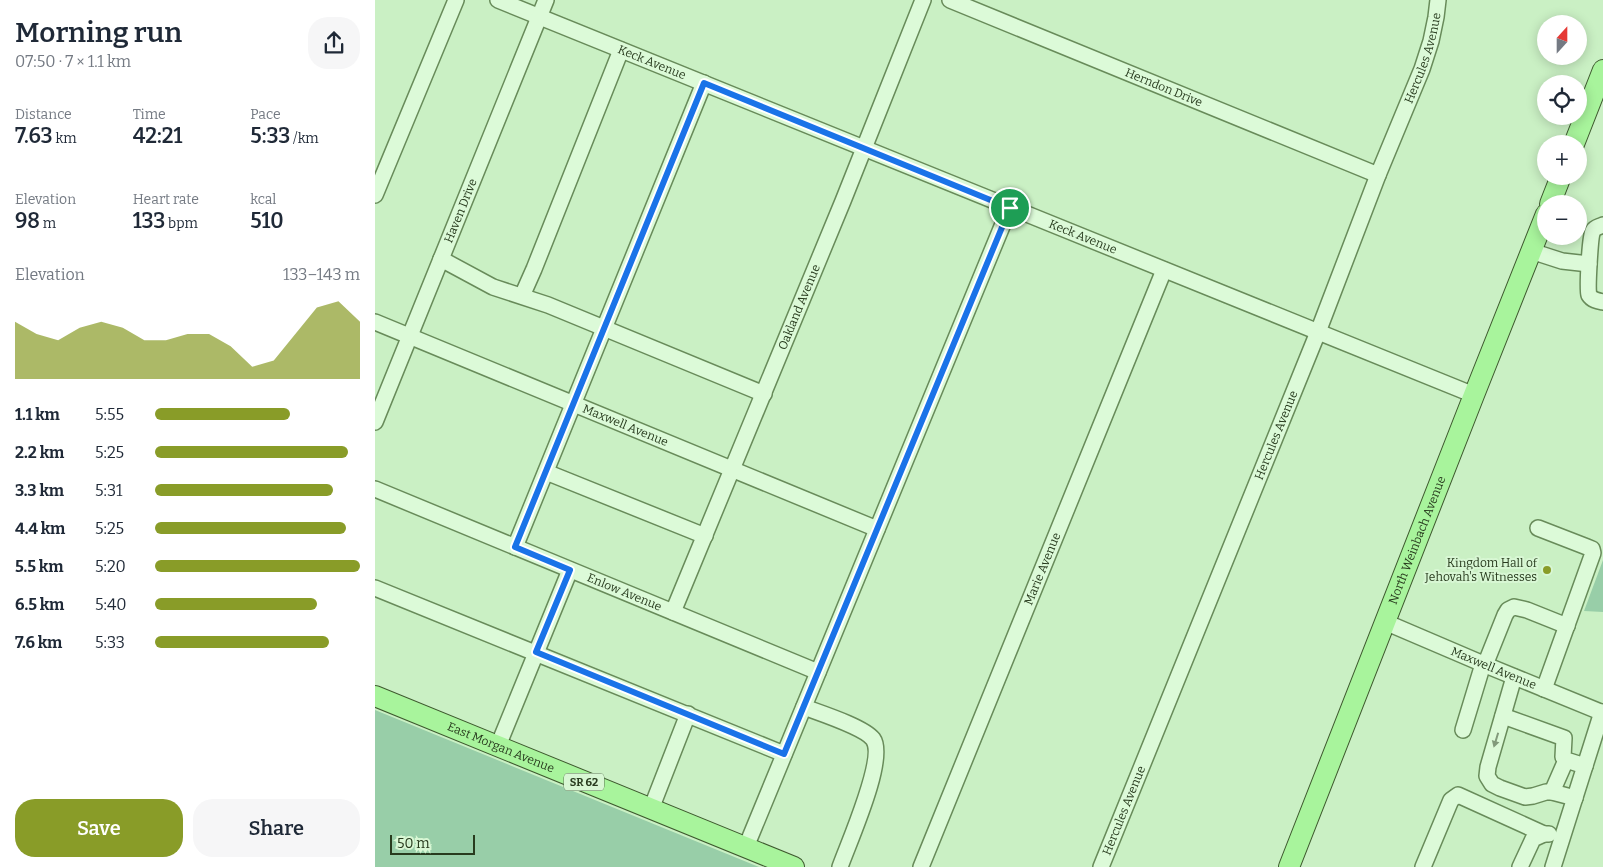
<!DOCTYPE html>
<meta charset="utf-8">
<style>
:root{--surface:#fff;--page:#f6f6f7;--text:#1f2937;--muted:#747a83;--accent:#899c28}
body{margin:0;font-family:Bitter,serif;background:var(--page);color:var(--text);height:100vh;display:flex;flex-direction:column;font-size:19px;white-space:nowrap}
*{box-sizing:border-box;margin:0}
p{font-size:16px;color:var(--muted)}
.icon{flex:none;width:28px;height:28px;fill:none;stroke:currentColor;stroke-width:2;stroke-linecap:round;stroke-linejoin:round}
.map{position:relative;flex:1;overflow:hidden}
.details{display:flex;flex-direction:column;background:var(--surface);width:375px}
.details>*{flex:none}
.needle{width:32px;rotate:21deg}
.controls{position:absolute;left:1162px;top:15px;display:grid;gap:10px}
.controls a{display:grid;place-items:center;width:50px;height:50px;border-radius:50%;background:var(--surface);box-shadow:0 2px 12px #0003;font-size:25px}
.scale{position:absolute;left:15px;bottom:12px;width:85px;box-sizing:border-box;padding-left:5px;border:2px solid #283b1e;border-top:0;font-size:14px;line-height:18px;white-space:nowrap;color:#283b1e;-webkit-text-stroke:4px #d8f7d4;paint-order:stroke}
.pin{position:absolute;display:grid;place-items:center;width:42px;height:42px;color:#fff;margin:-21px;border:2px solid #fff;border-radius:50%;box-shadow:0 1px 5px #0007}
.round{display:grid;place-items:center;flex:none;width:52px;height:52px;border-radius:20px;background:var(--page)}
.headline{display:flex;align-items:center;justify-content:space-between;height:85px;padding:0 15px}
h1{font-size:28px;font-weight:600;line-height:38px}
.figures{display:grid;grid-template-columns:repeat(3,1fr);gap:8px;height:85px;padding:5px 15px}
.figures div{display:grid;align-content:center}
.figures b{font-size:21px;font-weight:600}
.figures small{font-size:14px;font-weight:400}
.figures p{font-size:14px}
.chart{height:140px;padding:10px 15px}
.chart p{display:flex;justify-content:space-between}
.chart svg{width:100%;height:90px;margin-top:5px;fill:var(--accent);opacity:.7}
.action{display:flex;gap:10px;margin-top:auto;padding:10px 15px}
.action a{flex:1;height:58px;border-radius:20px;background:var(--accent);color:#fff;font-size:20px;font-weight:600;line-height:58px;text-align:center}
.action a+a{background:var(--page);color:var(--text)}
ul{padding:0 15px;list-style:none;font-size:16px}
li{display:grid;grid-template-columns:80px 60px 1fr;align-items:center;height:38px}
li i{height:12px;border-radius:6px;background:var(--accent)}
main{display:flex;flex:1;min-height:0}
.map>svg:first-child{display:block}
</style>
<main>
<section class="details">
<div class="headline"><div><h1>Morning run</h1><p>07:50 · 7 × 1.1 km</p></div><a class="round"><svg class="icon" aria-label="share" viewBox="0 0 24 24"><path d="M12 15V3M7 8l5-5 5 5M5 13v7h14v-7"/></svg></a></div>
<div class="figures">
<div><p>Distance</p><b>7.63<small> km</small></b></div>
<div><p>Time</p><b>42:21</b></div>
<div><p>Pace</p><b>5:33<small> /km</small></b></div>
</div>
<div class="figures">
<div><p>Elevation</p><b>98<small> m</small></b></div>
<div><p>Heart rate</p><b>133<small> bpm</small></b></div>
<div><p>kcal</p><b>510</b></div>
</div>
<div class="chart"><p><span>Elevation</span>133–143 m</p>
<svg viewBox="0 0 160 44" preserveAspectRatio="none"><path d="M0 44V16L10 22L20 25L30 19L40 16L50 19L60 25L70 25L80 22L90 22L100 28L110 38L120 35L130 22L140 9L150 6L160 16V44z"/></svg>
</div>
<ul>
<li><b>1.1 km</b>5:55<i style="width:66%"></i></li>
<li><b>2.2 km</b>5:25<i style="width:94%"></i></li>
<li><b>3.3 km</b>5:31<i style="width:87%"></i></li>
<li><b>4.4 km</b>5:25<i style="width:93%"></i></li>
<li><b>5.5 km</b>5:20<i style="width:100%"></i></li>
<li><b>6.5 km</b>5:40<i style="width:79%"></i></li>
<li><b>7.6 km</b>5:33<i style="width:85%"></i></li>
</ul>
<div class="action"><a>Save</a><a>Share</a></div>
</section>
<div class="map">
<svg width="1228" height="867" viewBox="0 0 1228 867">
<rect width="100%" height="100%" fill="#caf0c4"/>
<!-- green -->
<g fill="#98cea8">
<path d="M1228,560V612L1209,611Z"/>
<path d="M0,710L384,867H0Z"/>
</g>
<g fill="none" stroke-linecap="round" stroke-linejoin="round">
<defs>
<g id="minor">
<path id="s1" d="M123,0L1099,395"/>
<path id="s2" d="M575,0L1003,175"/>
<path d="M0,195L81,0"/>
<path d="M1228,225C1224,227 1220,227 1218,231C1215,236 1212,289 1214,295C1217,300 1223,301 1228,302"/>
<path d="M1156,251L1187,261L1214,264"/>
<path d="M66,259L118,287L173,305L389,394"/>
<path d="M147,296L159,269L246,50"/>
<path id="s3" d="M0,322L502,529"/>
<path id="s4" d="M0,422L171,0"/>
<path d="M171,472L330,536"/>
<path id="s5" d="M0,489L443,672"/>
<path d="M1163,528L1212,547L1217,549L1218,553L1169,689"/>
<path d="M140,547L329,83"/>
<path d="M0,588L409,754"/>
<path id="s6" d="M298,612L468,201L548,0"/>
<path id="s7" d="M1010,622L1113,666L1228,713"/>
<path d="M1110,665L1130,615L1133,610L1139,607L1152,610L1192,626"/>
<path d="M1139,677L1113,767L1112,776L1117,784L1125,788L1150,797L1158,796L1171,792H1177L1200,798"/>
<path d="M429,707C445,713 489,727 498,739C512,758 473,844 465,867"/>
<path d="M1128,716L1189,738L1188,757L1191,760L1210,766"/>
<path d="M1088,730L1108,664"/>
<path d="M123,746L195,570"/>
<path d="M1177,792L1191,760"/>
<path d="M276,809L313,714"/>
<path d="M371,847L635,207"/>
<path id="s8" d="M546,867L789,270"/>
<path id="s9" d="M726,867L943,332L1003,175L1047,69L1056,41L1061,17L1063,0"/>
<path d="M1048,867L1076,800L1083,795L1169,834"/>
<path d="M1145,867L1158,839L1169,834H1174"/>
<path d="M1178,867L1227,712"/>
</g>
<g id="major">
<path d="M1199,144L1228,70"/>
<path d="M1175,204L1186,176"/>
<path id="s10" d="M0,696L419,867"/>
<path id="s11" d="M914,867L1099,395L1171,214"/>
</g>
</defs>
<!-- minor casing -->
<use href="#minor" stroke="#688b5a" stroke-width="18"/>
<!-- major casing -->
<use href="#major" stroke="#3e592e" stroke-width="22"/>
<!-- minor -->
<use href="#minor" stroke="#dcfad8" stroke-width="15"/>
<!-- major -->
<use href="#major" stroke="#a8f49c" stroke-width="20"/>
</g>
<!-- one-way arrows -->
<defs><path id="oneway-solid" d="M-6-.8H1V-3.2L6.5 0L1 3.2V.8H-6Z" transform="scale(1.25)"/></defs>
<use fill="#829a7b" href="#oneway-solid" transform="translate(1121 740) rotate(107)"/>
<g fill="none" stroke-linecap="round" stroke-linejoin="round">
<defs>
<path id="route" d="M329,83L635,208L409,754L161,652L195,570L140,547Z"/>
</defs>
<!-- route casing -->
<use href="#route" stroke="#fff" stroke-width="10"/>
<!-- route -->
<use href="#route" stroke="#1a73e8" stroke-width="6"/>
</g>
<!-- markers -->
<circle fill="#899c28" stroke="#d8f7d4" stroke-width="2" cx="1172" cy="570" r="5"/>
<g text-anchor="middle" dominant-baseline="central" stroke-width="4" stroke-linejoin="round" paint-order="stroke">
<!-- shield labels -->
<rect fill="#d8f7d4" stroke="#5d7355" stroke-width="1" x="189" y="773.5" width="40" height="17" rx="4"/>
<g font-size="11" font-weight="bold" fill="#283b1e">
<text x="209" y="782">SR 62</text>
</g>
<!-- street labels -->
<g font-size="12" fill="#283b1e" stroke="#d8f7d4">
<text stroke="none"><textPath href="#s9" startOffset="871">Hercules Avenue</textPath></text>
<text stroke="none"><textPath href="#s1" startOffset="166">Keck Avenue</textPath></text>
<text stroke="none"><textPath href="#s2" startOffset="231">Herndon Drive</textPath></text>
<text stroke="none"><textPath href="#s4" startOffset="228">Haven Drive</textPath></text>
<text stroke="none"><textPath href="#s1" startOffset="631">Keck Avenue</textPath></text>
<text stroke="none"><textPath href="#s6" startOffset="330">Oakland Avenue</textPath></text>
<text stroke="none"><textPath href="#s3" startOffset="271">Maxwell Avenue</textPath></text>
<text stroke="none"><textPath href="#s9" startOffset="466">Hercules Avenue</textPath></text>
<text stroke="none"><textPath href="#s11" startOffset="351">North Weinbach Avenue</textPath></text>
<text stroke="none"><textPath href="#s8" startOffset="322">Marie Avenue</textPath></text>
<text stroke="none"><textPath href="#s5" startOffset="270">Enlow Avenue</textPath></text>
<text stroke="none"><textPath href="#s7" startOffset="118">Maxwell Avenue</textPath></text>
<text stroke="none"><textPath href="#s10" startOffset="136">East Morgan Avenue</textPath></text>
<text stroke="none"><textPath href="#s9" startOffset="61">Hercules Avenue</textPath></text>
</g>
<!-- poi labels -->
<g font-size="12" fill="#283b1e" stroke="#d8f7d4" text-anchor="end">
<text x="1162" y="563">Kingdom Hall of<tspan x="1162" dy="14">Jehovah's Witnesses</tspan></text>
</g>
</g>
</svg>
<div class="controls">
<a><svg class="needle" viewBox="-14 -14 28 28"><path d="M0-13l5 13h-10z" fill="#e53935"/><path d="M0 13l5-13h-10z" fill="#747a83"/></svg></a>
<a><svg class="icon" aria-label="locate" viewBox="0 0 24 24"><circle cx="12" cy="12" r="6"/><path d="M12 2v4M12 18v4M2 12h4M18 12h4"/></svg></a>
<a>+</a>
<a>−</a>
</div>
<div class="scale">50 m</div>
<div class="pin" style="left:635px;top:208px;background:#1e9e55"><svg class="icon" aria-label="arrive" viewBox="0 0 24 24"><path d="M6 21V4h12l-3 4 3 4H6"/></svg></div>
</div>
</main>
